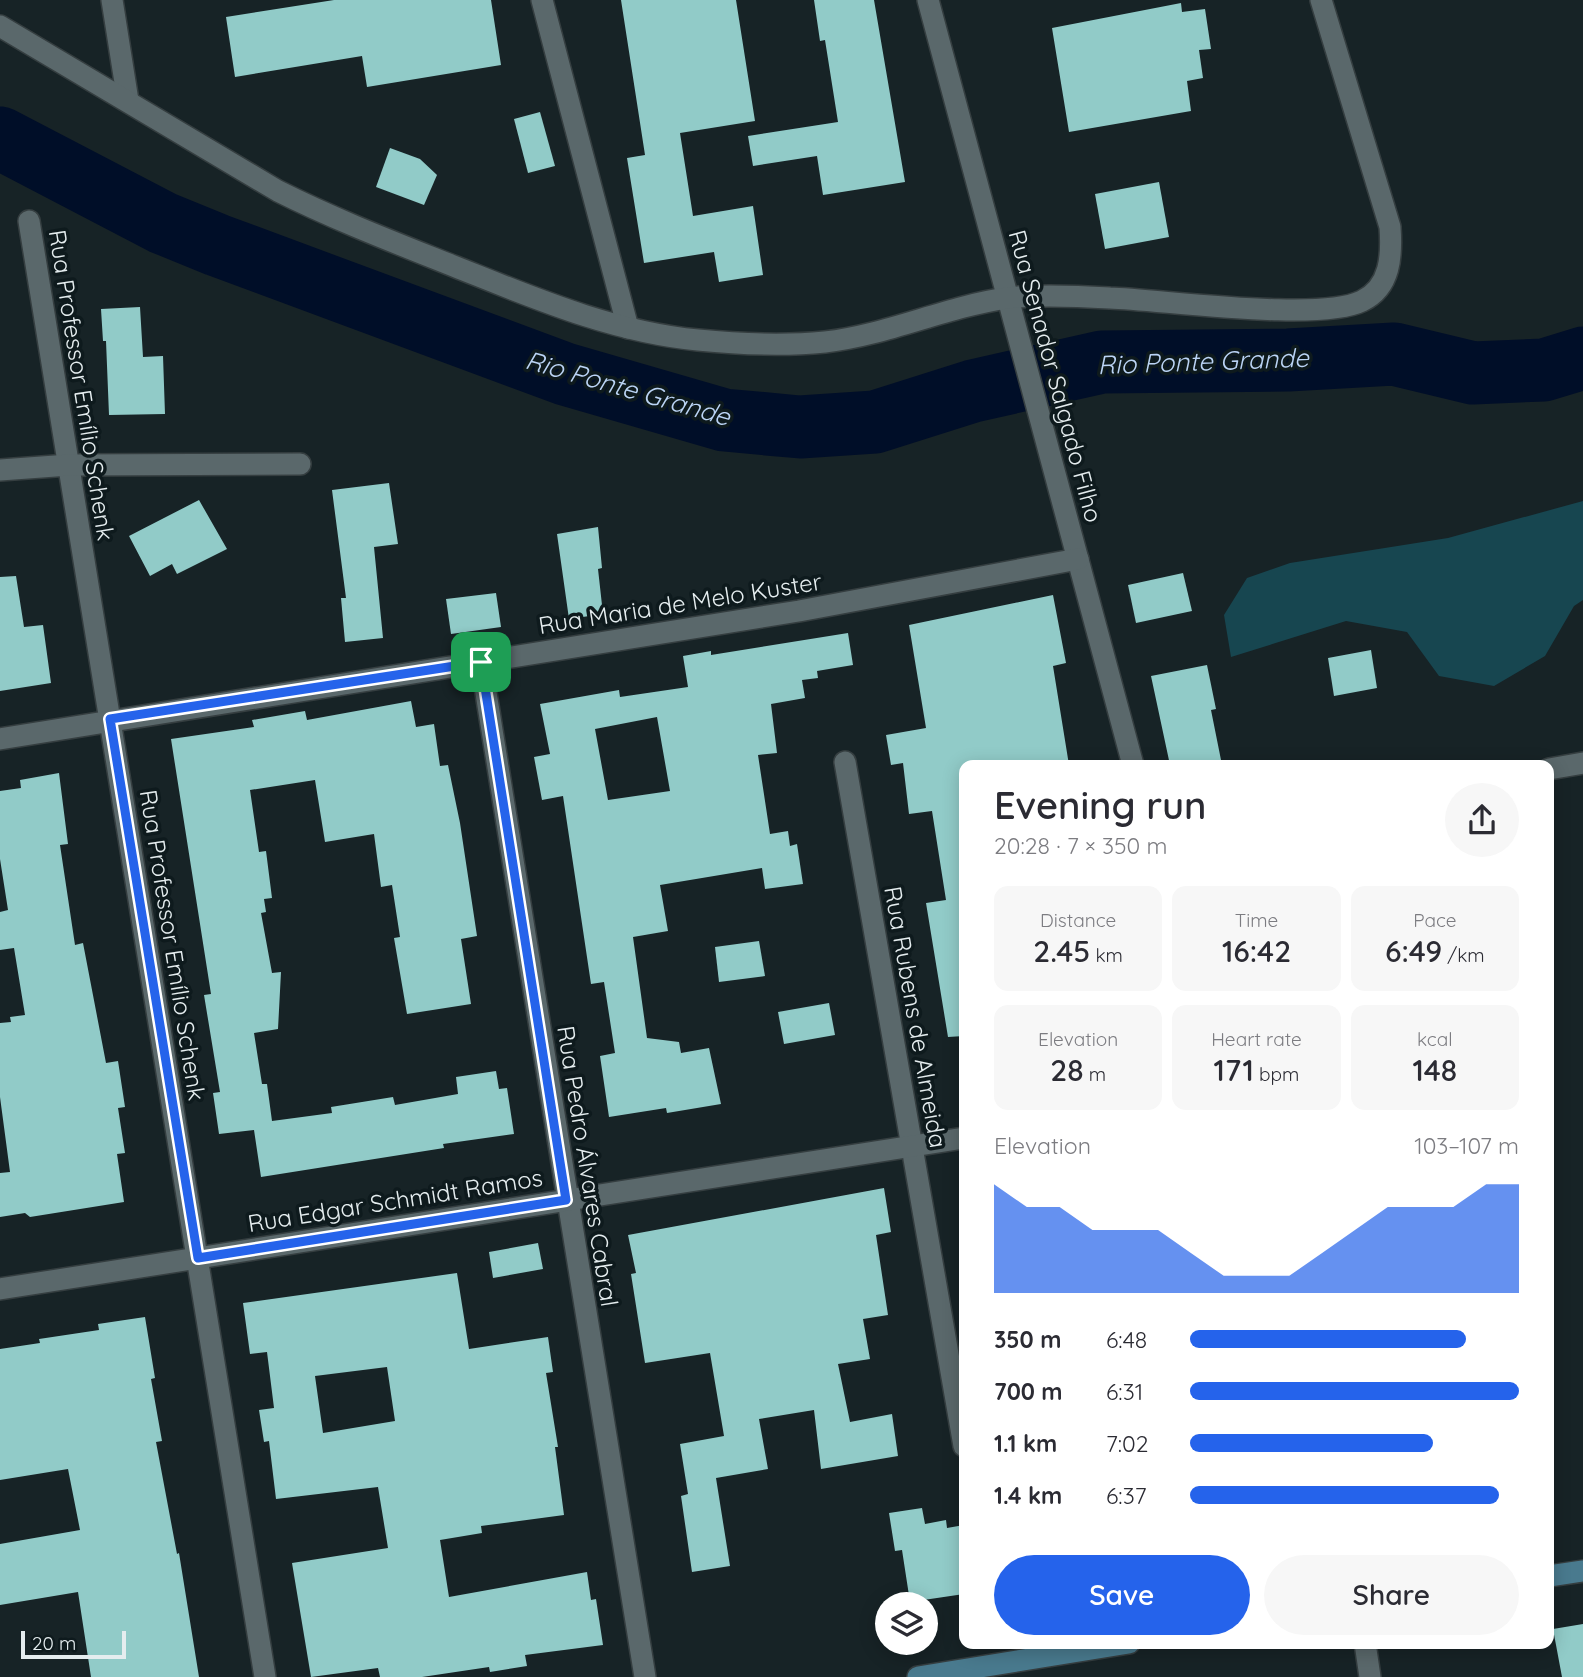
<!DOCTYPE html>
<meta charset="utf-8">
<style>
:root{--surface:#fff;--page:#f7f7f7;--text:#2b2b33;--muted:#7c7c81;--accent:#2563eb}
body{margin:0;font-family:Quicksand,sans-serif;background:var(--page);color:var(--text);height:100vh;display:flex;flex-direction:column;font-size:26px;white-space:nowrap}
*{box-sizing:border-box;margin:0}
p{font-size:23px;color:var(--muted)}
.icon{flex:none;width:38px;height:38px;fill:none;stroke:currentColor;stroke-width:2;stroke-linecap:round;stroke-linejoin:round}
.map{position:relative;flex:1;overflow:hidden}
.drawer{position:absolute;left:959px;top:760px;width:595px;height:889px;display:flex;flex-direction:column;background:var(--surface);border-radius:14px;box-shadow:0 4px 18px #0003}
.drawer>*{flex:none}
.tools{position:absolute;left:875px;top:1592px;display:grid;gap:14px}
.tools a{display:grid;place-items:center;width:63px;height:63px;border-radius:50%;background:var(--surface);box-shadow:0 4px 18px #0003;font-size:35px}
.scale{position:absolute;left:21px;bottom:18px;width:105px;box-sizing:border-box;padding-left:7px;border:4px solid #e5edef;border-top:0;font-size:19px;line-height:24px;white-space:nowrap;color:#e5edef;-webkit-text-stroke:5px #0e1a1d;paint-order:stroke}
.pin{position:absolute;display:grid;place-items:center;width:60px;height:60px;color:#fff;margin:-30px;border-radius:14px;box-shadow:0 4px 10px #0006}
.round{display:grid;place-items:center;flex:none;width:74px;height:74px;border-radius:37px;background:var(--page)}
.summary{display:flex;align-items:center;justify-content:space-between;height:119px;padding:0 35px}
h1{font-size:38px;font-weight:600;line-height:52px}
.figures{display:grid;grid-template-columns:repeat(3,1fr);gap:10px;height:119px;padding:7px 35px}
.figures div{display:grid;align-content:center;border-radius:14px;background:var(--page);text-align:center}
.figures b{font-size:30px;font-weight:600}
.figures small{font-size:19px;font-weight:400}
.figures p{font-size:19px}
.chart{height:196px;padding:14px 35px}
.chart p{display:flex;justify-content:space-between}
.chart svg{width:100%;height:126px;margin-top:7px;fill:var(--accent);opacity:.7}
.action{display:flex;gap:14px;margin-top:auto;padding:14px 35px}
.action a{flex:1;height:80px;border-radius:42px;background:var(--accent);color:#fff;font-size:28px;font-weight:600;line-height:80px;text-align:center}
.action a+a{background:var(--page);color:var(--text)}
ul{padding:0 35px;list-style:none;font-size:23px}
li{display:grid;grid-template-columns:112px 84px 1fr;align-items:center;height:52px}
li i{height:18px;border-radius:9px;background:var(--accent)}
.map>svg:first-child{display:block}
</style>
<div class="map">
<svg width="1583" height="1677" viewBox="0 0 1583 1677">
<rect width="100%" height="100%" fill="#172326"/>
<!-- green -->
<path fill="#174650" d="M1583,501V600L1574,606L1545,656L1494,686L1439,676L1407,632L1346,621L1231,657L1224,615L1247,578L1290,563L1448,538Z"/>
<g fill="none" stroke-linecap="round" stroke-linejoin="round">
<!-- river -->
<path stroke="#000e28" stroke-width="63" d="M0,138L163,223L217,245L565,374L724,420L800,427L875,422L973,391L1102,362L1288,360L1394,354L1473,373L1544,370L1583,358"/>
</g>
<!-- building -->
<g fill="#91cbc8" fill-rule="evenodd">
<path d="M334,0H491L501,65L367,87L362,56L235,77L226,17Z"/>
<path d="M621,0H736L755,121L680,133L693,216L753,206L763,275L719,282L714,252L644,263L627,158L645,155Z"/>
<path d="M814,0H874L905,182L823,195L817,156L753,166L748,136L838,122L825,40L820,41Z"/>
<path d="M1181,3L1182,12L1205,9L1211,49L1199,50L1203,78L1187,81L1191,111L1069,132L1052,28Z"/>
<path d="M540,112L555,166L528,173L514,119Z"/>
<path d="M390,148L420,159L437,175L424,205L376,187Z"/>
<path d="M1159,182L1169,237L1105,249L1095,194Z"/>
<path d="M140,307L143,357L163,356L165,414L109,415L106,341H103L101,309Z"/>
<path d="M389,483L398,544L374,547L383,638L345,642L341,598H346L332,490Z"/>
<path d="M199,500L227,549L177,574L172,564L150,576L129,536Z"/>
<path d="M598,527L602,568L598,569L603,614L569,619L557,534Z"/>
<path d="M1183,573L1192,611L1136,623L1128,585Z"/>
<path d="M16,576L24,627L43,625L51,683L0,691V577Z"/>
<path d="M496,593L501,627L451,634L446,599Z"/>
<path d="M1053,595L1066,663L1053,666L1069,765H964V1036L948,1037L926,903L946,900L932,811L909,814L903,763L891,765L886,735L926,728L909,625Z"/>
<path d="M848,633L853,665L817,671L818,678L802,680L805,698L771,704L777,753L758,755L770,834L788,831L790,846L797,844L803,884L765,889L762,868L660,885L668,931L633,937L647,1038L679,1042L681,1053L709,1048L721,1104L667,1113L666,1108L609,1117L600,1056L615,1053L604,982L591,984L563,796L542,800L534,757L550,754L540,704L619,690L620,697L688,687L683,656L711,651V655ZM657,717L670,791L608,800L595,729Z"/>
<path d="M1371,650L1377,688L1334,696L1328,658Z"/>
<path d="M1207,665L1216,709L1211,710L1222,765H1170L1151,676Z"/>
<path d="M411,701L416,727L434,724L440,766L448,765L460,823L477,936L461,939L471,1004L407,1014L394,938L400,937L392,885L381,887L374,834L325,842L315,780L250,790L259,852L266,851L272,898L264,899L266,912L261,913L272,973L281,972L278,1029L254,1033L262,1084H267L272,1121L332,1113L331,1107L393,1097L395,1105L458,1094L456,1077L496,1071L499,1089L507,1088L514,1134L443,1144L444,1148L261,1177L254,1130L219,1134L213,1093L220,1092L204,995L211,994L171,739L254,727L252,720L305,711L307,720Z"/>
<path d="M59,773L68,844L60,845L75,945L83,943L106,1063L118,1061L125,1107L118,1108L125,1153L117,1154L124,1202L30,1217L25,1213L0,1217V1173L10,1172L0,1097V1023L11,1022L10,1017L25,1015L14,948L0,950V912L8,910L0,859V791L21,788L20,780Z"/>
<path d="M759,941L765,976L719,982L715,947Z"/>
<path d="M829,1003L835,1035L784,1044L778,1012Z"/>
<path d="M884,1188L891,1232L876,1235L888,1315L863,1319L870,1359L838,1364L850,1422L892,1414L898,1456L821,1469L814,1410L759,1419L768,1469L716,1478L730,1566L692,1572L681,1496L688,1494L680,1444L724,1436L710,1353L645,1363L631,1274L636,1273L628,1235Z"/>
<path d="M538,1243L543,1269L493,1278L489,1252Z"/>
<path d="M457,1273L469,1349L548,1337L553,1372L546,1373L558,1447H555L564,1515L481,1526L482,1533L440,1540L449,1597L587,1572L591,1600L596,1599L603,1645L525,1655L527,1666L490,1672L489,1667L422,1677H380L378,1668L311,1677L292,1563L388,1548L378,1487L276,1499L269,1441L264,1442L259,1410L274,1408L267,1352L250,1354L243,1303ZM387,1367L395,1421L323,1433L315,1376Z"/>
<path d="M145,1317L155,1378L151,1379L162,1441L156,1442L177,1554L179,1553L199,1677H91L78,1592L0,1605V1544L80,1530L68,1469L0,1480V1349L40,1343L39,1339L99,1330L98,1324Z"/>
<path d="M922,1508L925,1524L946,1520L947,1528L964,1525V1594L910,1602L902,1550L895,1551L889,1513Z"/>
<path d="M1583,1624V1677H1562L1553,1629Z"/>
</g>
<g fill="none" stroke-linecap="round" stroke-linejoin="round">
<defs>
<g id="street">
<path d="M112,0L128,101"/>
<path d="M542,0L628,328"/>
<path d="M928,0L1133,765"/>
<path d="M0,26L278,191C336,220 396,243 456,267C534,298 613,332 698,340C738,344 784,346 825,342C887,335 945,307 1007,298C1039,294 1077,296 1110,298C1165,300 1319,322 1362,301C1391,287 1392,255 1390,227L1321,0"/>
<path d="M29,221L265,1677"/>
<path d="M0,470L69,465L300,464"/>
<path d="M481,662L645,1677"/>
<path d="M0,739L799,611L1078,559"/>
<path d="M845,762L964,1446"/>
<path d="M1549,769L1583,763"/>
<path d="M0,1289L964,1138"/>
<path d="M1365,1643L1370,1677"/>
</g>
<g id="secondary">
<path d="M1549,1576L1583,1571"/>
<path d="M918,1677L1129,1643"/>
</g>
</defs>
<!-- street casing -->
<use href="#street" stroke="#353e40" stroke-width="24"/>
<!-- secondary casing -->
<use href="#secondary" stroke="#353e40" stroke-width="24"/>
<!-- street -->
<use href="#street" stroke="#5a686b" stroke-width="21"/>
<!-- secondary -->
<use href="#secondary" stroke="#497a8e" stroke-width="21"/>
</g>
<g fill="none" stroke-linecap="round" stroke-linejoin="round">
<defs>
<path id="route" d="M481,662L566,1200L198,1258L110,719Z"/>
</defs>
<!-- route casing -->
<use href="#route" stroke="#fff" stroke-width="14"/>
<!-- route -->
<use href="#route" stroke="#2563eb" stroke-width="9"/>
</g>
<g text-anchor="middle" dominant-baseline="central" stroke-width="7" stroke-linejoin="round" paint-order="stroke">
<!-- street labels -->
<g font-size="24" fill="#e5edef" stroke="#0e1a1d">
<text transform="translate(1056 376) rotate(75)">Rua Senador Salgado Filho</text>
<text transform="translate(82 385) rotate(81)">Rua Professor Emílio Schenk</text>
<text transform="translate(680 603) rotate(-9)">Rua Maria de Melo Kuster</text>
<text transform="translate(173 945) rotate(81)">Rua Professor Emílio Schenk</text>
<text transform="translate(916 1017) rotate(80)">Rua Rubens de Almeida</text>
<text transform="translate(588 1166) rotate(81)">Rua Pedro Álvares Cabral</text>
<text transform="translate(395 1200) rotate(-9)">Rua Edgar Schmidt Ramos</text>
</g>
<!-- water labels -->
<g font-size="26" font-style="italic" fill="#bbd4f5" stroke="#0e1a1d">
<text transform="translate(1203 361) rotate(-2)">Rio Ponte Grande</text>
<text transform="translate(628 388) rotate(16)">Rio Ponte Grande</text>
</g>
</g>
</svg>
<div class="tools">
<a><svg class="icon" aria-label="layers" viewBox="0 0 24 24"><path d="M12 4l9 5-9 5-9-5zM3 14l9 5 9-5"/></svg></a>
</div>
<div class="scale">20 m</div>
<div class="pin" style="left:481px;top:662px;background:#1e9e55"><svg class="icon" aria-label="arrive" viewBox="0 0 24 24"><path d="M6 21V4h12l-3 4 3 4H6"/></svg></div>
<section class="drawer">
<div class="summary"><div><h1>Evening run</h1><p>20:28 · 7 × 350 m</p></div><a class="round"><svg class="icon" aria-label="share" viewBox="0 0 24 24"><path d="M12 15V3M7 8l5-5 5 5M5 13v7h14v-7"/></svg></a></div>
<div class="figures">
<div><p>Distance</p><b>2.45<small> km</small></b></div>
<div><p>Time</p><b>16:42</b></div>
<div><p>Pace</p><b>6:49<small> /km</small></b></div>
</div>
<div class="figures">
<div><p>Elevation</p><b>28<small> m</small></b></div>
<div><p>Heart rate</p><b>171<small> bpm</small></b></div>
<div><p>kcal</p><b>148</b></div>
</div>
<div class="chart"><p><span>Elevation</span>103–107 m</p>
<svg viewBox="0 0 160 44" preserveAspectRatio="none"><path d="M0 44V6L10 14L20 14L30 22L40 22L50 22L60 30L70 38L80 38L90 38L100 30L110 22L120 14L130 14L140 14L150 6L160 6V44z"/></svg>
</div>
<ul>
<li><b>350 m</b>6:48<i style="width:84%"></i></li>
<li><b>700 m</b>6:31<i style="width:100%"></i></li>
<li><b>1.1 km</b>7:02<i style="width:74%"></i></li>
<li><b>1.4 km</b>6:37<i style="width:94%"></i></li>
</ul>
<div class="action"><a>Save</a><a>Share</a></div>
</section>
</div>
